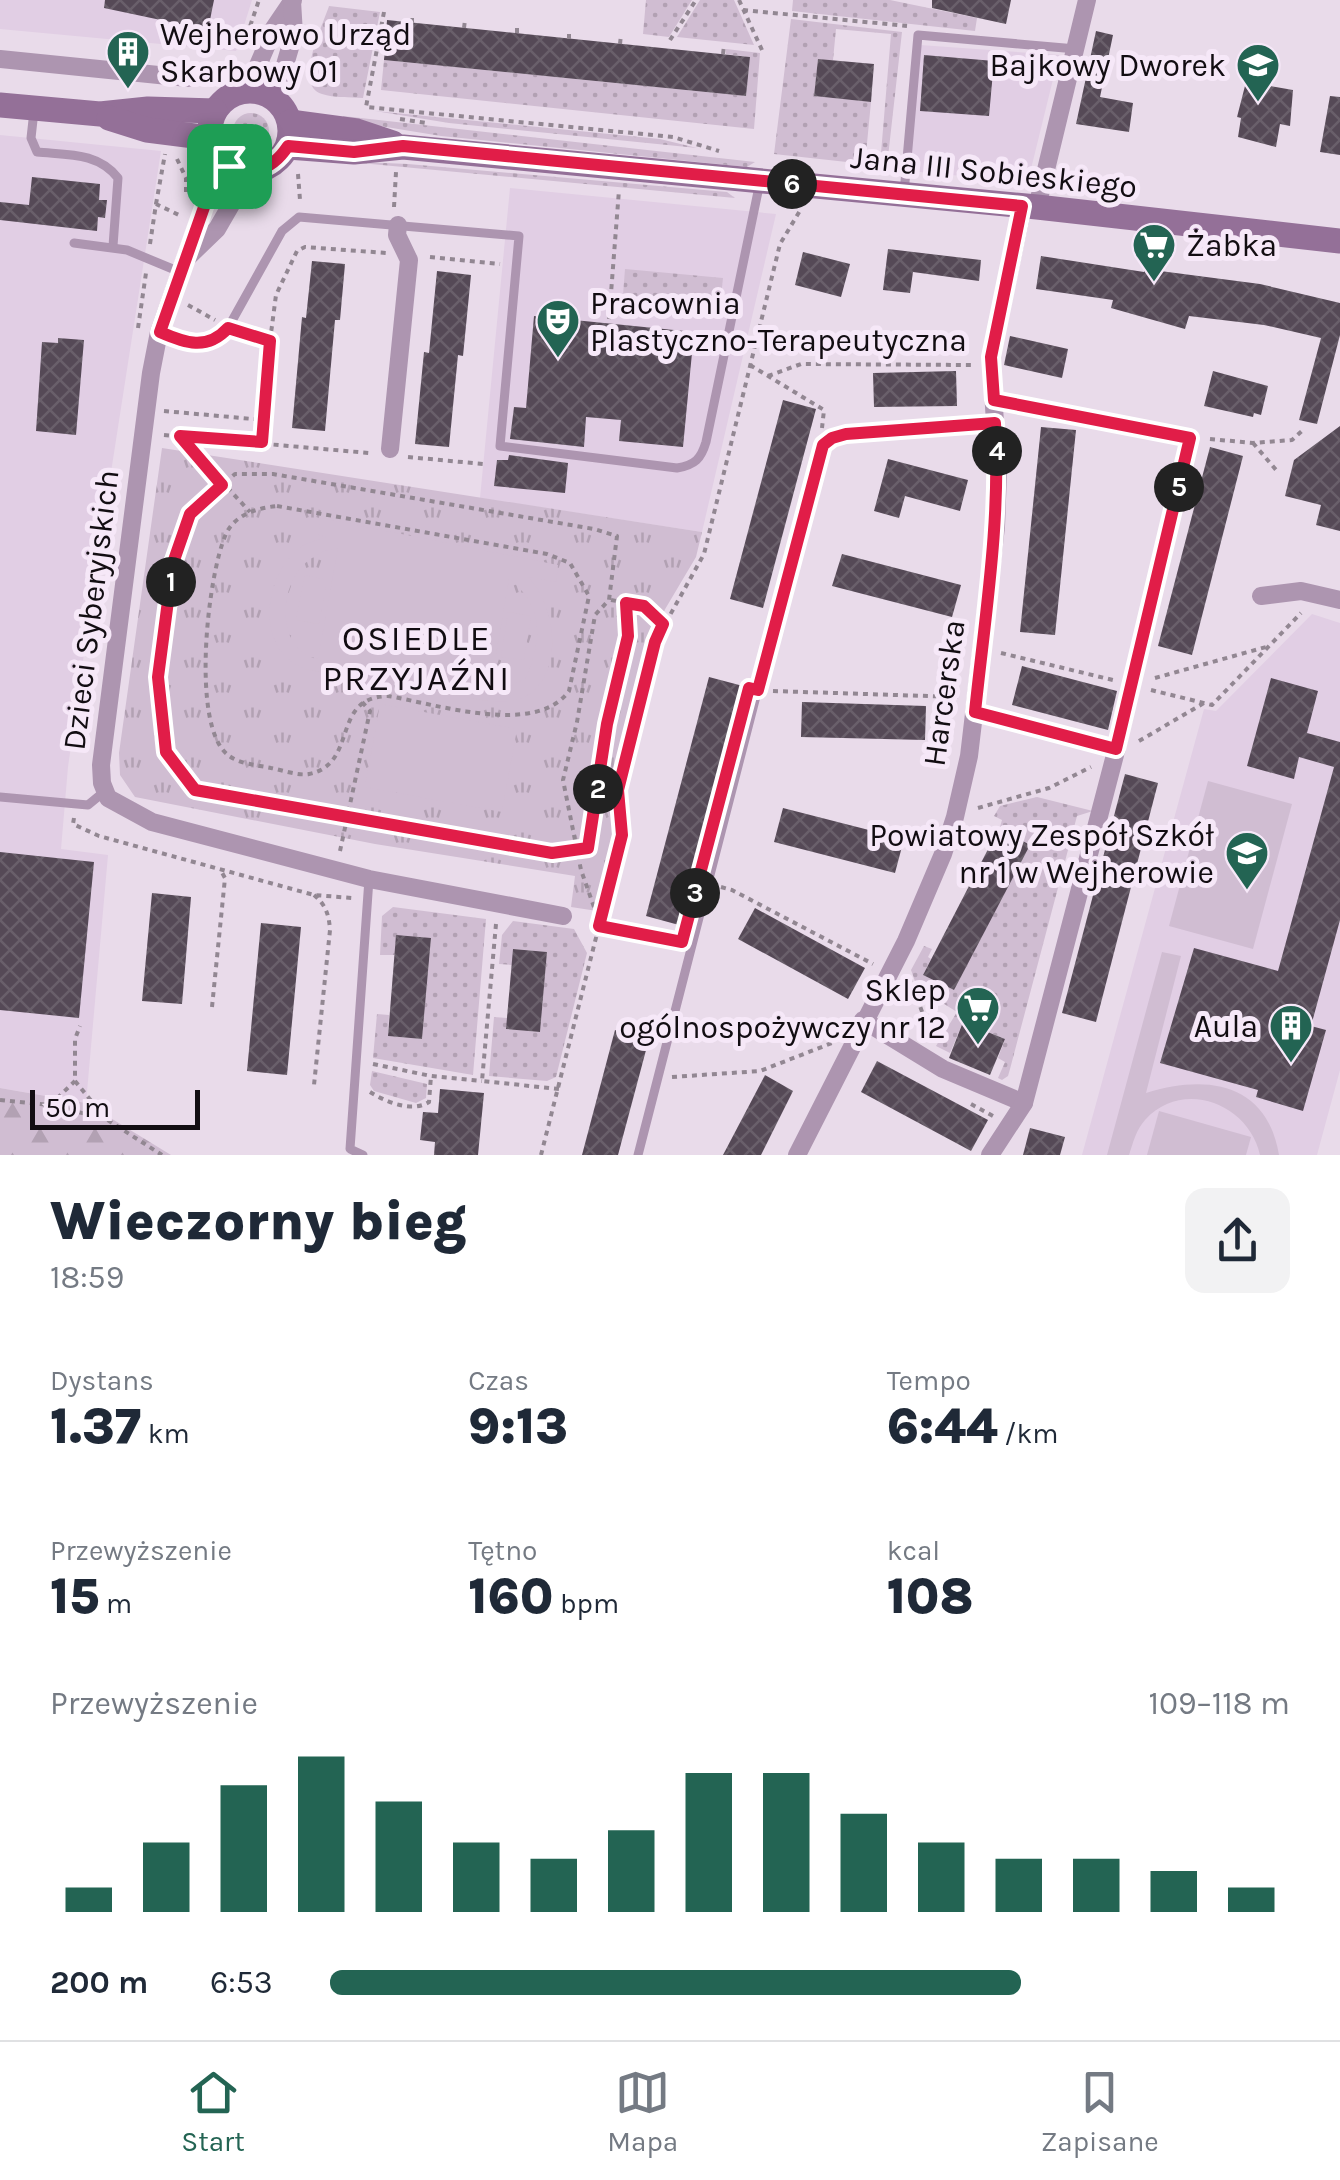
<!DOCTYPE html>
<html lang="pl">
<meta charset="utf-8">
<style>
:root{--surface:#fff;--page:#f2f2f3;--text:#1f2937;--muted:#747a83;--line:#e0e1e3;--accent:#236453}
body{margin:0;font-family:Karla,sans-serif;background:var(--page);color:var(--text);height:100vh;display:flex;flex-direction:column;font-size:38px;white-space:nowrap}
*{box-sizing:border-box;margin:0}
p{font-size:32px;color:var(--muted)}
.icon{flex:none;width:55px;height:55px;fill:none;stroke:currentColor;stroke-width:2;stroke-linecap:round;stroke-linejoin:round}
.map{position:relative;height:1155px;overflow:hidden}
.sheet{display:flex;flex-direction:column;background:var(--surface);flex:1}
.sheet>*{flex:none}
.scale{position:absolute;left:30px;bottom:25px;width:170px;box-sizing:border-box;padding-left:10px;border:5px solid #120d12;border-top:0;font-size:28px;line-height:35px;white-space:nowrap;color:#120d12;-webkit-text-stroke:8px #f6e8f8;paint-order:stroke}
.pin{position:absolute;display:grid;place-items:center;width:85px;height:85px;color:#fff;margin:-42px;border-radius:20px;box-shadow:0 5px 15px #0006}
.km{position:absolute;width:50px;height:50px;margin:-25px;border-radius:50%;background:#222;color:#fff;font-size:28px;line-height:50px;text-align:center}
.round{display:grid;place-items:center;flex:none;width:105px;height:105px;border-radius:20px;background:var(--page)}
.head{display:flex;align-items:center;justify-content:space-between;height:170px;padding:0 50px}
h1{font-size:55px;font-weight:800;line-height:75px}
.metrics{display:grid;grid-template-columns:repeat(3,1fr);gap:15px;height:170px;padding:10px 50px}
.metrics div{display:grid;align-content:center}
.metrics b{font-size:50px;font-weight:800}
.metrics small{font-size:28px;font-weight:400}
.metrics p{font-size:28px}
.chart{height:280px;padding:20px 50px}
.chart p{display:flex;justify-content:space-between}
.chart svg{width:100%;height:180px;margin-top:10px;stroke:var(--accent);stroke-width:6}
ul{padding:0 50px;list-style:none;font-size:32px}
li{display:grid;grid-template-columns:160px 120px 1fr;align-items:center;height:75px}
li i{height:25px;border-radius:12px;background:var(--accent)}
.dock{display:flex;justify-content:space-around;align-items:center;height:140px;border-top:2px solid var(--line);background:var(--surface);font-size:28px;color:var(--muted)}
.dock a{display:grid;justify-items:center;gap:5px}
.dock .selected{color:var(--accent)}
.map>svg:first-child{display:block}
</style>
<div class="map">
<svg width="1340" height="1155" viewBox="0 0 1340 1155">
<defs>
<pattern id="grass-dots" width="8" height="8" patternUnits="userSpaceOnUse" patternTransform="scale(2.5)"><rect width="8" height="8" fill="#d0bdd2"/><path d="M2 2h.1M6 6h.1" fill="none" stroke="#b2a1b3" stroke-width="1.8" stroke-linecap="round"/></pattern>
<pattern id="forest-firs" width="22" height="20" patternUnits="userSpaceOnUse" patternTransform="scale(2.5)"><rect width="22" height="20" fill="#d0bdd2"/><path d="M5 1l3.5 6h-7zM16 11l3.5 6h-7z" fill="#b2a1b3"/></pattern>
<pattern id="park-tufts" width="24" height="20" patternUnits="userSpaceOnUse" patternTransform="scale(2.5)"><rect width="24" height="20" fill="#d0bdd2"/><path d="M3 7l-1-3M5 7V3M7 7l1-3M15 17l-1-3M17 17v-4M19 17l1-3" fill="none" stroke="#b2a1b3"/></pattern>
<pattern id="building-cross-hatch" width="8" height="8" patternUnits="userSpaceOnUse" patternTransform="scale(2.5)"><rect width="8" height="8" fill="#554956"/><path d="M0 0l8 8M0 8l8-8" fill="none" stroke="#695f6a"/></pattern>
</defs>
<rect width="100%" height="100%" fill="#e9dbea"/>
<!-- built -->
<g fill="#e1cee4">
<path d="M0,0H252L236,51L0,29Z"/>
<path d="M920,45L1059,55L1030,173L1027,177L1014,181L910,171Z"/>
<path d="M0,135L161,151L95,575L68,767L61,849L108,855L86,1103L0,1088Z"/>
<path d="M510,188L776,214L702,532L480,498Z"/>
<path d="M1312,614L1340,623V1070L1317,1155H1082L1204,709L1216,711Z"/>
</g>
<!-- grass -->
<g fill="url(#grass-dots)">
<path d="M646,0H692L669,37L643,34Z"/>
<path d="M700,0H734L754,45L677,37Z"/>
<path d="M793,0H890L977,18L975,31L792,11Z"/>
<path d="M329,6L380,12L363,98C350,97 334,98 322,94C293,85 323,25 329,6Z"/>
<path d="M791,19L902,32L887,166L880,165L891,34L836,29L833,60H818L814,96L871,102L865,164L774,154Z"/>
<path d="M726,49L760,53L754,129L381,90L384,60L746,96L750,57L726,54Z"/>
<path d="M375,111L660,139L697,148L449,123Z"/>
<circle cx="251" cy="131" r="18"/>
<path d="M343,116L755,162L747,167L441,136L343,120Z"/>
<path d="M339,161L408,164L727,192L735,198Z"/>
<path d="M625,269L723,278L721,296L706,303L623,295Z"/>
<path d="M1037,797L1093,811L1077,816L1010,1069L1008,1076L1002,1080L998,1078L1005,1062L998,1058L1005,1039L963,1022L950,1053L936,1046L957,1012L917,987L911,970L924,946L932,949L928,957L931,959L923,975L954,990L1002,820L994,816L1000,806Z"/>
<path d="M393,907L486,919L473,1075L373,1058L377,1014L389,1015L388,1036L422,1039L431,939L394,955H380L382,916Z"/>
<path d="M513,921L574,929L587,953L556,1077L547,1081L489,1076L494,1017L507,1018V1029L540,1032L547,952L514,949L512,965L499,964L502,935Z"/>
<path d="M372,1071L427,1084L426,1098L416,1103L374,1091L370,1085Z"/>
</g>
<!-- forest -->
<path fill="url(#forest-firs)" d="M0,1088L86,1103L171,1155H0Z"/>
<!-- park -->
<path fill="url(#park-tufts)" d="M162,448L702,532L696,557L648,638L611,789L616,835L597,911L571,907L575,876L375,844L135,797L120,775L119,753Z"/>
<!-- garden -->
<g fill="#d0bdd2" fill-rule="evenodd">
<path d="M321,518L558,565L556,582L528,577C556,604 565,673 526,696C514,703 501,701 488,701L304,669C298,665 290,662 285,656C256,626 271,565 304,545C310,541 320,540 327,537L318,535ZM338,548L318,659C270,652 274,556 338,548ZM509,579C545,606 542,643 525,679L504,689L490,690Z"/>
<path d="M305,575L327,580L319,624L296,620Z"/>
<path d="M508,612L531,616L524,660L501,657Z"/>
<path d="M380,704L517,729L502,812L365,787Z"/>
<path d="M1208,781L1292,804L1253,949L1169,926Z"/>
<path d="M1162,952L1181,956L1146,1093C1206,1074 1267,1082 1279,1155H1260C1249,1104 1183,1078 1145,1120C1136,1130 1133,1143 1129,1155H1107Z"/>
<path d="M1159,1111L1251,1137L1246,1155H1147Z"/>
</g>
<!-- building -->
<g fill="url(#building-cross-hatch)">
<path d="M105,0H214L208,30L104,8Z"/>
<path d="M932,0H1011L1006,24L932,8Z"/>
<path d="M387,20L750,57L746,96L384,60Z"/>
<path d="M1096,31L1113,35L1100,97L1133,103L1129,132L1076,124Z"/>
<path d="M924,55L994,61L989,116L920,111Z"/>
<path d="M818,59L874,64L871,102L814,96Z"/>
<path d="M1246,82L1293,90L1290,126L1280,124L1276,147L1238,137L1241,118L1237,117Z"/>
<path d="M1330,96L1340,97V155L1320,152Z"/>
<path d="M32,177L100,184L99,200H107L105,218L98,217L97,231L0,220V202L29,205Z"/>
<path d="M888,249L981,260L979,281L913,272L910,293L883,290Z"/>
<path d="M803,252L850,264L841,297L795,285Z"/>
<path d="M1041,256L1144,272L1145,269L1260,284L1340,303V335L1317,424L1299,420L1321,338L1264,325L1189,316L1185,329L1111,308L1113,300L1036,289Z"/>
<path d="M312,261L345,264L340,320H335L325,431L292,428L302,317L306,318Z"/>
<path d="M437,271L471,275L463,356L458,355L449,447L415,444L424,352L429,353Z"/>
<path d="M534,316L694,332L683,447L619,441L621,420L586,417L584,447L510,439L514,407L526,408Z"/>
<path d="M1010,336L1068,349L1062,378L1004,365Z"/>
<path d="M58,338L84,340L76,435L36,431L42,342L58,343Z"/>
<path d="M956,371L957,406L874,407L873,373Z"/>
<path d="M1213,371L1268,386L1261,415L1254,413L1253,417L1204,406Z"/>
<path d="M783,400L816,409L763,608L730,599Z"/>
<path d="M1340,426V531L1316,525L1321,505L1285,496L1294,460Z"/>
<path d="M1041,427L1076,430L1055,635L1020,632Z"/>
<path d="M1210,447L1243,456L1192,655L1158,646Z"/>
<path d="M509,455L568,463L565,493L494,486L497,460H508Z"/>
<path d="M888,459L968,480L960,511L905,496L899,518L874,511Z"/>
<path d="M842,554L961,585L952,617L832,586Z"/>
<path d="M1022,666L1117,691L1108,730L1012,705Z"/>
<path d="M709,677L743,686L679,925L646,916Z"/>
<path d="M1271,678L1318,691L1307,733L1340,742V920L1311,1026L1326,1030L1303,1111L1256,1097L1258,1090L1160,1063L1194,948L1278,971L1334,767L1299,757L1294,779L1247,766Z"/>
<path d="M802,702L926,706L925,740L801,737Z"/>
<path d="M1125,774L1158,783L1096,1022L1062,1013Z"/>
<path d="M783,808L904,839L895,873L774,842Z"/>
<path d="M999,828L1030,845L954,990L923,975Z"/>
<path d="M0,852L94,862L79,1018L0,1010Z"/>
<path d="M152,893L191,897L182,1004L142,1001Z"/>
<path d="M755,908L865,968L848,999L738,939Z"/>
<path d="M261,923L301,927L287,1075L247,1071Z"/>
<path d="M396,935L431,938L422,1039L388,1036Z"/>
<path d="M513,949L547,952L540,1032L506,1029Z"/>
<path d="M963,1022L1005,1039L990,1075L949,1058Z"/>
<path d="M615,1030L649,1039L618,1155H582Z"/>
<path d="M877,1061L988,1120L971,1151L861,1092Z"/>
<path d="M765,1075L793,1091L761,1155H723Z"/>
<path d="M440,1089L484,1093L478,1155H434L435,1142L420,1140L423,1112L438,1113Z"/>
<path d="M1030,1128L1065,1137L1060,1155H1023Z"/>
</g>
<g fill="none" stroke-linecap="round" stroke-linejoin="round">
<!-- path -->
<g stroke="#928792" stroke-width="4" stroke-dasharray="5 5" stroke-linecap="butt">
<path d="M739,0L762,50"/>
<path d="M743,10L907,26"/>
<path d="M384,12L366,107L673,137L719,151"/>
<path d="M412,23V15"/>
<path d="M464,28L465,20"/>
<path d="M517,33V25"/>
<path d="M247,35L259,0"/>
<path d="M569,39V30"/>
<path d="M670,40L696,0"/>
<path d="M620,44L621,35"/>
<path d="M723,54L724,46"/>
<path d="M208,83L237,63"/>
<path d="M400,119L426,123"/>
<path d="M177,159L186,178V193"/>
<path d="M298,174L300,200"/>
<path d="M156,204L165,154"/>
<path d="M394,207L396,172"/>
<path d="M150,244L156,204L179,215"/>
<path d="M430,257L500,264"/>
<path d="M188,305L215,320"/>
<path d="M609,319L619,190"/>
<path d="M138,328L146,273"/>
<path d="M241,334L270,341L262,441"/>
<path d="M270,341L276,295L297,251L305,247L386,253"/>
<path d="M750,365L824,410L822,428"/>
<path d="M768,376L801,364L971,365"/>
<path d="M164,411L264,420"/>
<path d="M164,435L369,453"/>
<path d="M180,436L250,512"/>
<path d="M1210,439L1253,443L1292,440L1304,429"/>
<path d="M1253,443L1277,471"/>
<path d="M408,457L483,464"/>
<path d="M277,506L547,554L570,563L589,596L569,691C536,737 436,704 388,696C330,697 359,764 309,774C298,776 282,770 271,768C257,765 239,764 228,755C190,726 208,573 226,534C235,514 258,508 277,506Z"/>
<path d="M611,600L644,606L663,625"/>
<path d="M1001,653L1113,680"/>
<path d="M1155,678L1266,647"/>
<path d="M1151,690L1212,705L1301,613"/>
<path d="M773,691L958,697"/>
<path d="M1139,741L1204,703"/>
<path d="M978,808L1049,788L1091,767"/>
<path d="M74,818L73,824L99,836L314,895L352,898"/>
<path d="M340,851L370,711L362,702"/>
<path d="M721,887L732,890L873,964"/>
<path d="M314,895C326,905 329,915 330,930L314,1085"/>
<path d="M594,907L581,870L563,780L577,722L595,615L609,600L617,536L594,529L273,474H235L191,514L173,563L158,677L166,751L195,790L552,853L589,848L607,724L628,636L626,603"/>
<path d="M496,924L482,1081L559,1089"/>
<path d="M600,926L679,941"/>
<path d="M910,979L931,1036"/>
<path d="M212,1007L225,878L220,869"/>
<path d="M373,1064L431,1076L482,1081"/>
<path d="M672,1077L760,1071L832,1043"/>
<path d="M75,1081L106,1119"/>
<path d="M370,1092C386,1102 412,1113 429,1102L431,1076"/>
<path d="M0,1100L50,1105L106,1119L162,1155"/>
<path d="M971,1104L993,1116"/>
<path d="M50,1105L75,1081V1039L80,1026"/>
<path d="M541,1155L622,835L618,790L655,642L704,554L780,244L801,209"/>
</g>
<!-- lane -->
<g stroke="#ad95b0" stroke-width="9">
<path d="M34,111L31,138L37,152C67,155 98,152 118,178L113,246"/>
<path d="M904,193L918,35L1076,49"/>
<path d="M74,243L127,250L180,272"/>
<path d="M159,332C185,343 207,350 228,328L282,231L299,217L519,236L500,446L677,468C695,465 701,459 706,442L760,182"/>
<path d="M0,797L88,805L105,791"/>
<path d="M363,1155L350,1149L369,879"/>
<path d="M638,1155L817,459C824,444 829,438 846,434L995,423"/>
</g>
<!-- street -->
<g stroke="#ad95b0" stroke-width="18">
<path d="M0,59L188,78"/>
<path d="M247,91L274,28L293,0"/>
<path d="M275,99L294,34L292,1"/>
<path d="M221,159L159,332L151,373L101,765L102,783L108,798L152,822L369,879L563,916"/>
<path d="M1037,207L1087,0"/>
<path d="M188,257L217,229L250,172"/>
<path d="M390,449L409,260L397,235L398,225"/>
<path d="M1261,596L1301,591L1340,600"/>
<path d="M975,712L1117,749"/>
<path d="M863,1020L943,1069L1024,1103"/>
<path d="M797,1155L906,941L943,854L955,817L969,756L996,527L998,473L991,357L1023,206"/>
<path d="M990,1155L1024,1103L1115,755L1190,438L994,400"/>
</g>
<!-- secondary -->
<g stroke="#947098" stroke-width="25">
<circle cx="250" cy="131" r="40"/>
<path d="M0,105L100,114L148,109L215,111"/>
<path d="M109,118L147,130L210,138"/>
<path d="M290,122L357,131L393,143"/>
<path d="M288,147L354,152L403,147L1037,207L1340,241"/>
</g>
</g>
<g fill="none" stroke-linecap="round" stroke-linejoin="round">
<defs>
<path id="route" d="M288,146L354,152L403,146L1022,206L991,357L994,400L1190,438L1116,749L975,712C985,616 1001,520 995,423L846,434L832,438L823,445L758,690L749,688L682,942L599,926L622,835L618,790L655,642L663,624L644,606L626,603L628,636L607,724L588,848L552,853L195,790L166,752L158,677L173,563L190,514L222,485L180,436L262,442L270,341L228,328C207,351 185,343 160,332L221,159C246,179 271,172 288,146Z"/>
</defs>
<!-- route casing -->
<use href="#route" stroke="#fff" stroke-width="20"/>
<!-- route -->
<use href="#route" stroke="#e11d48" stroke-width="12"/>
</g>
<!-- icons -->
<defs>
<symbol id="building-pin" viewBox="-11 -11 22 30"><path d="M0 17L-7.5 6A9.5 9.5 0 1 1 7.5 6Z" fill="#236453" stroke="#f6e8f8"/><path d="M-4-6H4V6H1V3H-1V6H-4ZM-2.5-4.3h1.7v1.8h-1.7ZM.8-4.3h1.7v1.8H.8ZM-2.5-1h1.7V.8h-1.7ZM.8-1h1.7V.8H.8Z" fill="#fff"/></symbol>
<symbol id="school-pin" viewBox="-11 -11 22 30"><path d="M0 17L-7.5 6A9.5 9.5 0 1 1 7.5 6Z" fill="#236453" stroke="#f6e8f8"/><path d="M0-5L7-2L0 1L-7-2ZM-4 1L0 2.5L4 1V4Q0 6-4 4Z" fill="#fff"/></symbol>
<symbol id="supermarket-pin" viewBox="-11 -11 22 30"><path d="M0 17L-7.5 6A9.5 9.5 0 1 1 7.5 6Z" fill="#236453" stroke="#f6e8f8"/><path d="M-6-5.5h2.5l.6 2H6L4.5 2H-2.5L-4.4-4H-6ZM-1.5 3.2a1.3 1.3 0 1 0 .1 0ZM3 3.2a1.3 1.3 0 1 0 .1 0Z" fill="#fff"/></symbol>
<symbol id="theatre-pin" viewBox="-11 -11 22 30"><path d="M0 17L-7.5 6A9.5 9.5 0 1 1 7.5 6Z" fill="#236453" stroke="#f6e8f8"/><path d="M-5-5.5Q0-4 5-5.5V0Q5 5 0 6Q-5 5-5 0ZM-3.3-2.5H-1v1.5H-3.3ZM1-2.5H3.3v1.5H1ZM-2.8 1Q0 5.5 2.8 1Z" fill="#fff"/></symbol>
</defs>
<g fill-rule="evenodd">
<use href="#building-pin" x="103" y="27" width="50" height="68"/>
<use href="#school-pin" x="1233" y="40" width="50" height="68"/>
<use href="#supermarket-pin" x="1129" y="220" width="50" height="68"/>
<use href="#theatre-pin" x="533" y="296" width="50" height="68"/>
<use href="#school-pin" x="1222" y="828" width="50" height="68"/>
<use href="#supermarket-pin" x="953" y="983" width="50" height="68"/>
<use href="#building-pin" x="1266" y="1001" width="50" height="68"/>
</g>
<g text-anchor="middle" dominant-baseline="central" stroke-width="10" stroke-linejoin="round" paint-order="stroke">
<!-- poi labels -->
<g font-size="32" fill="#120d12" stroke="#f6e8f8" text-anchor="end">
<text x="160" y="34" text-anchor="start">Wejherowo Urząd<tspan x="160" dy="37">Skarbowy 01</tspan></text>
<text x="1226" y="65">Bajkowy Dworek</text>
<text x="1186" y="245" text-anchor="start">Żabka</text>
<text x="590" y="303" text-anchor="start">Pracownia<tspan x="590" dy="37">Plastyczno-Terapeutyczna</tspan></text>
<text x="1214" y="835">Powiatowy Zespół Szkół<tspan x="1214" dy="37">nr 1 w Wejherowie</tspan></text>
<text x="946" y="990">Sklep<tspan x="946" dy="37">ogólnospożywczy nr 12</tspan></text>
<text x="1258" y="1026">Aula</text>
</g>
<!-- street labels -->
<g font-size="32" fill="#120d12" stroke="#f6e8f8">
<text transform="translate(994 172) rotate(6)">Jana III Sobieskiego</text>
<text transform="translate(91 610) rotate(-83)">Dzieci Syberyjskich</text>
<text transform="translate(944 693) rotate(-82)">Harcerska</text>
</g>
<!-- neighbourhood labels -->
<g font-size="35" letter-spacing="2.5" fill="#120d12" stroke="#f6e8f8">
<text x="417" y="638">OSIEDLE<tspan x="417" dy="40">PRZYJAŹNI</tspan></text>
</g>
</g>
</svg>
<div class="scale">50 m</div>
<div class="pin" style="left:229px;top:166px;background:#1e9e55"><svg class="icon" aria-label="arrive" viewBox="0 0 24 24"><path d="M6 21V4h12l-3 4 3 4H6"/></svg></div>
<b class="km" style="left:171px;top:582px">1</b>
<b class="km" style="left:598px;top:789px">2</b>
<b class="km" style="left:695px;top:893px">3</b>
<b class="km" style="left:997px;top:451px">4</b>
<b class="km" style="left:1179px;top:487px">5</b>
<b class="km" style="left:792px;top:184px">6</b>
</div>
<section class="sheet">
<div class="head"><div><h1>Wieczorny bieg</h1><p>18:59</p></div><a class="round"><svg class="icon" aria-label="share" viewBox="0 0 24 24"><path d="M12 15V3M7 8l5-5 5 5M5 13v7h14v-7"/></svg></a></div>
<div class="metrics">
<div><p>Dystans</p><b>1.37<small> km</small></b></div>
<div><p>Czas</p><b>9:13</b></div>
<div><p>Tempo</p><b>6:44<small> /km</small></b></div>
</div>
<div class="metrics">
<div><p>Przewyższenie</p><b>15<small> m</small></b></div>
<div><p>Tętno</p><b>160<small> bpm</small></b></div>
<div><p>kcal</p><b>108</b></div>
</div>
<div class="chart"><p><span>Przewyższenie</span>109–118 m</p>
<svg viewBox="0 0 160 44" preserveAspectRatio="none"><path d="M5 44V38M15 44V27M25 44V13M35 44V6M45 44V17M55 44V27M65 44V31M75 44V24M85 44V10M95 44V10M105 44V20M115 44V27M125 44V31M135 44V31M145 44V34M155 44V38"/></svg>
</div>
<ul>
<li><b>200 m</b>6:53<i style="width:72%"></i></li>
</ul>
</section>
<nav class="dock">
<a class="selected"><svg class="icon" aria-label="home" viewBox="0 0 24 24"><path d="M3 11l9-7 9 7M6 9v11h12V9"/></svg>Start</a>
<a><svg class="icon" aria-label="map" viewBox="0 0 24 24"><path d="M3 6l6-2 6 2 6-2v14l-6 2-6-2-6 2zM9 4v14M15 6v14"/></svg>Mapa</a>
<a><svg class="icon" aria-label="saved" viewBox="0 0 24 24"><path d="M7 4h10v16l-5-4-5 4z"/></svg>Zapisane</a>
</nav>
